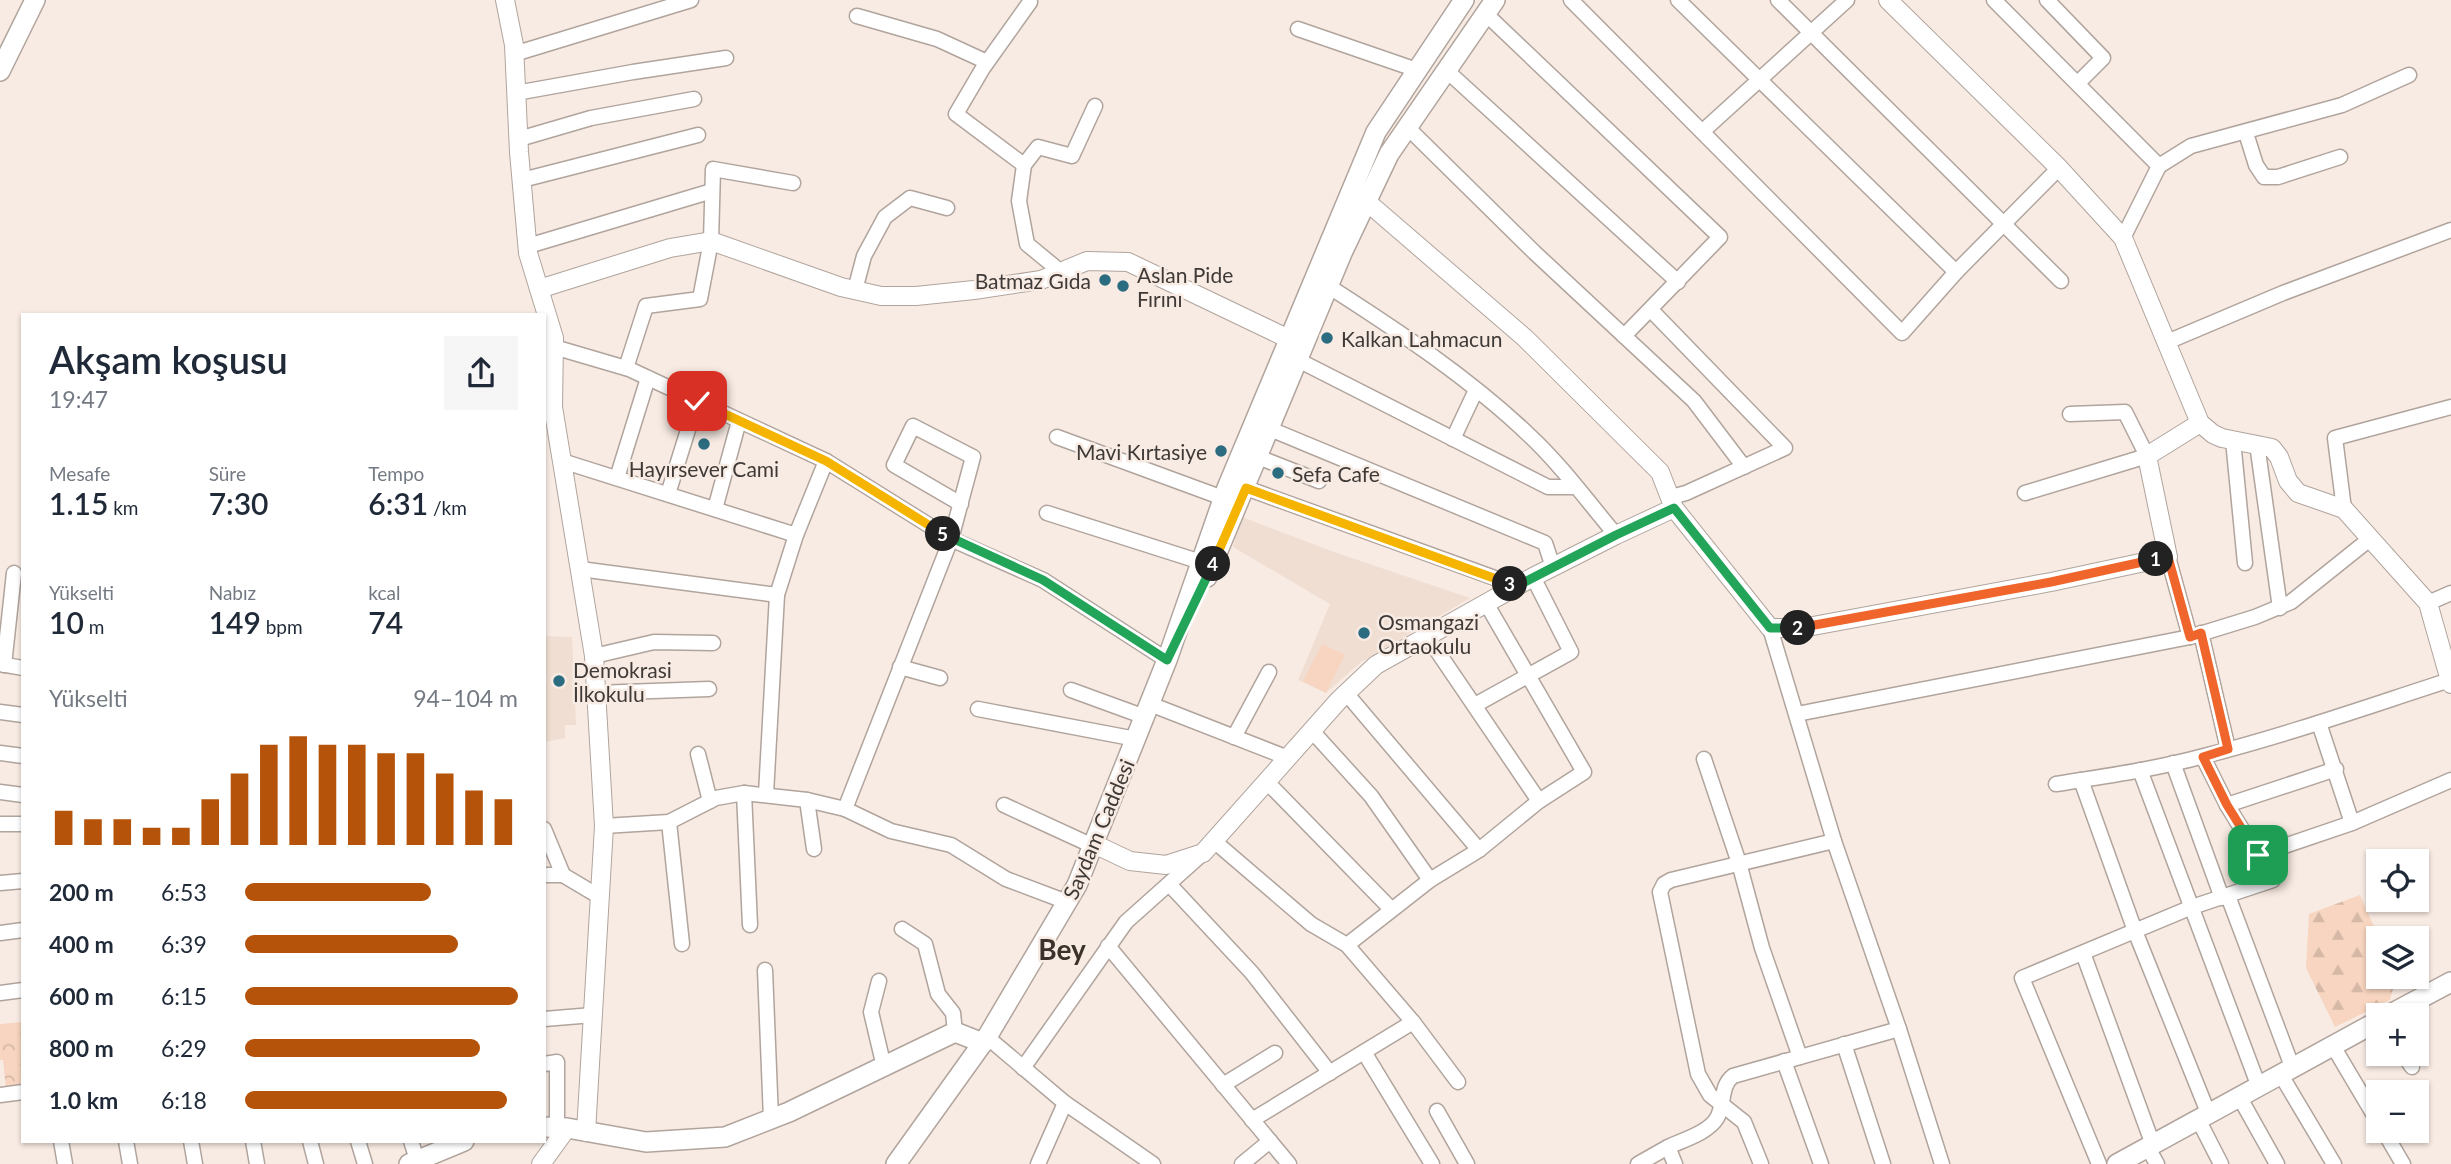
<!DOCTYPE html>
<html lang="tr">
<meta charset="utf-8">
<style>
:root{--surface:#fff;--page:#f6f6f7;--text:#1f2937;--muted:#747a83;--accent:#b45309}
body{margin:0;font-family:Lato,sans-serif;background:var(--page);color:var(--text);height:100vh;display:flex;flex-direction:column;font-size:26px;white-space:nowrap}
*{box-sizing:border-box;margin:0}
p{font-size:23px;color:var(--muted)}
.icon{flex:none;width:38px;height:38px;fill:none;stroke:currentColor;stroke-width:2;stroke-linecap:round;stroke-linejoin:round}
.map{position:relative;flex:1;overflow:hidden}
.details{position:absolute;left:21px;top:313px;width:525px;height:830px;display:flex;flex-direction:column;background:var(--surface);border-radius:0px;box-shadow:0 2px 5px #0004}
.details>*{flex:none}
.tools{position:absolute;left:2366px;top:849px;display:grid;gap:14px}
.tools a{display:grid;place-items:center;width:63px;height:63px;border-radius:0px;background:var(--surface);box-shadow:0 2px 5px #0004;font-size:35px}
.pin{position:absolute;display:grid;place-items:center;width:60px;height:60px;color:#fff;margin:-30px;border-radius:14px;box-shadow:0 4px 10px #0006}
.km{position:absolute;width:35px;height:35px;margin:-18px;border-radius:50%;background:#222;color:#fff;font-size:19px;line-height:35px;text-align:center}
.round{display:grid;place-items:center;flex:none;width:74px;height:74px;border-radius:0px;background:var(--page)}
.summary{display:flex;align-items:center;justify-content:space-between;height:119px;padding:0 28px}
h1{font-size:38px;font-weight:600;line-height:52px}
.metrics{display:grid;grid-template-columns:repeat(3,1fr);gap:10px;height:119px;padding:7px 28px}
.metrics div{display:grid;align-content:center}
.metrics b{font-size:30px;font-weight:600}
.metrics small{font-size:19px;font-weight:400}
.metrics p{font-size:19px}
.chart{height:196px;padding:14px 28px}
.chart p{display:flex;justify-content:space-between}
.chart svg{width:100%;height:126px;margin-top:7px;stroke:var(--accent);stroke-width:6}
ul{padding:0 28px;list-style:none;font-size:23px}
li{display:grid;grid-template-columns:112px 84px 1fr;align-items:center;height:52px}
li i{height:18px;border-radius:9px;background:var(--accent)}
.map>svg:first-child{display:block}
</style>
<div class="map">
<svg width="2451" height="1164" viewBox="0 0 2451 1164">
<defs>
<pattern id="forest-firs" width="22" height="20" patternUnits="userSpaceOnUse" patternTransform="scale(1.75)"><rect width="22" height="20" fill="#f7d5c0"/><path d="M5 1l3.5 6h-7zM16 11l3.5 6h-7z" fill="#d5b8a6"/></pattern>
<pattern id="park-crowns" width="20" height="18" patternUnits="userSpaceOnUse" patternTransform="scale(1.75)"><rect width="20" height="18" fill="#f7d5c0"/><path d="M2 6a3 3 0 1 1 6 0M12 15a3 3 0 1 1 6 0" fill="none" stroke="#d5b8a6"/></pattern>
</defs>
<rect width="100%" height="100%" fill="#f8ebe3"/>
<!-- built -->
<g fill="#f0ded2">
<path d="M1242,517L1331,551L1470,598L1361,662L1326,693L1298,680L1330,604L1233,547Z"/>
<path d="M544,636L572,637L576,725H565V738L544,742Z"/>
</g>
<!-- grass -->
<path fill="#f7d5c0" d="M1322,644L1345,655L1326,693L1303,681Z"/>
<!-- forest -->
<path fill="url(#forest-firs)" d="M2360,895L2379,938L2378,976L2396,977L2390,1000L2335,1027L2306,968L2309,914Z"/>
<!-- park -->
<path fill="url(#park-crowns)" d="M23,1022V1087L6,1089L3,1060H0V1024Z"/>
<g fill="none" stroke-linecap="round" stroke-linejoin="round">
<defs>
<g id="minor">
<path d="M1571,0L1902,333L1956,272L2059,168"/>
<path d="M1678,0L1956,272"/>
<path d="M1778,0L2061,281"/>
<path d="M1994,0L2159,166L2123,238"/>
<path d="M2047,0L2103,58L2078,83"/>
<path d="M1030,2L983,68L956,114L1024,165L1019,201L1027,244L1061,272"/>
<path d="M1486,14L1720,237L1624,336"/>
<path d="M857,16L937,39L987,62"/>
<path d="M1298,29L1417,70"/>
<path d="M514,54L691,0"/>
<path d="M1446,70L1678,282"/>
<path d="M516,93L633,72L726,58"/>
<path d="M1407,127L1535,253L1694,401L1744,467"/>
<path d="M1703,131L1847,0"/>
<path d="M2246,133L2256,165L2264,177H2278L2340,157"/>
<path d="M519,139L591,118L694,99"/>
<path d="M1024,165L1038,147L1072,156L1095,106"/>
<path d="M2159,166L2191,146L2342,105L2409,75"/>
<path d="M522,180L698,135"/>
<path d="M528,246L712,191"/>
<path d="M1328,286C1397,330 1472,380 1531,437C1562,466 1588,502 1616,535"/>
<path d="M855,290L864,256L885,217L910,198L947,208"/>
<path d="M1651,310L1785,448L1686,493L1671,497"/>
<path d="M2167,342L2283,293L2451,230"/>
<path d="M554,347L629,369L826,461L951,539L1043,580L1167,660"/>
<path d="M1298,360L1548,487H1575"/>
<path d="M626,368L646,306L700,299L711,241L713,169L793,183"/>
<path d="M1270,429L1545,543L1553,567"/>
<path d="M1057,437L1223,498"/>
<path d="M1453,439L1476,390"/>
<path d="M2233,440L2245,563"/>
<path d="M2257,444L2280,608"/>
<path d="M1258,457L1319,481"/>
<path d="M562,461L796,535"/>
<path d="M617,478L648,378"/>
<path d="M1246,488L1517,586"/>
<path d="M2025,493L2147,456L2125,412L2070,414"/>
<path d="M668,494L697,401"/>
<path d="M715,509L739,421"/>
<path d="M2344,509L2335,438L2451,407"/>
<path d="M1047,513L1201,562"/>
<path d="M2168,557L2190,637"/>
<path d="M580,569L777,595"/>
<path d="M2428,603L2451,593"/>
<path d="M1770,628L1834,841L1899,1029L1942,1164"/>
<path d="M2201,633L2228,749"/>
<path d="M1427,636L1539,801"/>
<path d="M594,656L654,642L713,643"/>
<path d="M0,664L23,668"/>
<path d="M4,665L14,573"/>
<path d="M900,667L940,678"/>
<path d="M1071,690L1145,717"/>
<path d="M596,693L709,689"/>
<path d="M1346,693L1479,850"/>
<path d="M1150,704L1288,758"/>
<path d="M1475,705L1571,652L1533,577"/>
<path d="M978,709L1136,739"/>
<path d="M0,712L23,715"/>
<path d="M1797,714L2190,637L2255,617L2291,602L2371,538"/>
<path d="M2319,723L2352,823"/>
<path d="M1312,731L1371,796L1430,880"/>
<path d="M1234,737L1269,672"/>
<path d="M0,753L23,756"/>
<path d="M698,754L710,801"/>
<path d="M1704,759L1739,863L1762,948L1800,1057"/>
<path d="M2173,763L2222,898"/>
<path d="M2140,770L2259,1087"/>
<path d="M2081,780L2135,931L2209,1115"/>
<path d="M1267,782L1391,909"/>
<path d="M2056,784C2106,776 2156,769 2204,756C2287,735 2369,706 2450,680"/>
<path d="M0,792L23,795"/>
<path d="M744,793L750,925"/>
<path d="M766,794L777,595L796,535L826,461"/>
<path d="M807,800L814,849"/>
<path d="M1004,805L1093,846"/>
<path d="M2227,805L2336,769"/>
<path d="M845,809L951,539L973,457L913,426L894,465L961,504"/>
<path d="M669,822L682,944"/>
<path d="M0,824H23"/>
<path d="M604,826L669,822L716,798L744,793L807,800L845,809L891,831L951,845L1006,879L1067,902"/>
<path d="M544,829L563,875L600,897"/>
<path d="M1214,841L1311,924L1347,945L1413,1022L1458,1082"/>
<path d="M2258,855L2352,823L2451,780"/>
<path d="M544,875H563"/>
<path d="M0,883L23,881"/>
<path d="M1169,884L1252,973L1330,1073"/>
<path d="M2228,896L2293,1069"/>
<path d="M902,929L925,944L938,994L953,1013L955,1032"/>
<path d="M0,933L23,930"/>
<path d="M1347,945L1430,880L1479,850L1539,801L1584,772L1486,603"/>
<path d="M1108,946L1289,1164"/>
<path d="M2083,953L2153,1145"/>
<path d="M765,970L771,1119"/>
<path d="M879,981L871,1012L884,1067"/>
<path d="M0,993L23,990"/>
<path d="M544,1019L593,1015"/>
<path d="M987,1037L1065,1103L1153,1164"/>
<path d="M1844,1044L1883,1164"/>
<path d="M2333,1046L2378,1122"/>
<path d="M1364,1052L1432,1164"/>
<path d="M2403,1054L2412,1067"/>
<path d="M1784,1061L1821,1164"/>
<path d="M544,1064L557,1062V1128"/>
<path d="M1023,1068L1126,922L1201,855"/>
<path d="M2281,1075L2334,1164"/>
<path d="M1223,1085L1275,1053"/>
<path d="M0,1095L23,1092"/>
<path d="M2240,1098L2277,1164"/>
<path d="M1437,1111L1467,1164"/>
<path d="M1252,1120L1413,1022"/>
<path d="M2199,1121L2221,1164"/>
<path d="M2383,1130L2403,1164"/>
<path d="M61,1141L65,1164"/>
<path d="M126,1141L130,1164"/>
<path d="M191,1141L195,1164"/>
<path d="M253,1141L257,1164"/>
<path d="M310,1141L316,1164"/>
<path d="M358,1141L365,1164"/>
<path d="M411,1141L417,1160"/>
<path d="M1668,1147C1683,1140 1708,1133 1717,1118C1725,1104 1720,1086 1733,1076L1899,1029"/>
<path d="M2148,1148L2157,1164"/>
<path d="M1038,1164L1065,1103"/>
<path d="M1242,1164L1270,1141"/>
<path d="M1638,1164L1668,1147L1675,1164"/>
<path d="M1761,1164L1744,1122L1710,1095L1698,1074L1660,892L1664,884L1671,880L1834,841"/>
<path d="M2099,1164L2022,978L2192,907L2273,880L2227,805L2203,757"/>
</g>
<g id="tertiary">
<path d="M505,0L514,45L519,152L528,253L554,338L553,407L594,656L604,826L586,1132"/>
<path d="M1888,0L2059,168L2123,238L2200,423L2213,434L2222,438L2272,448L2279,457L2288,481L2298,493L2344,509L2428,603L2451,684"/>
<path d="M1366,201L1525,338L1660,472L1674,508"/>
<path d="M539,289L670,248L711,241L841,287L881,296H916L974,290L1041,280L1087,261L1128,262L1289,339"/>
<path d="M1094,844L1130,861L1166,865L1203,853L1339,700L1376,665L1533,577L1616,535L1674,508L1770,628H1802L2051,582L2168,557L2147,456L2200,423"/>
<path d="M541,1164L567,1128"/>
</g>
<g id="secondary">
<path d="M0,71L35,0"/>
<path d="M1207,577L1342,253L1389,154L1495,0"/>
<path d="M2389,1015L2451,982"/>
<path d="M544,1127L567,1128L646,1142L725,1137L789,1112L955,1032L983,1043"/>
<path d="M409,1164L464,1141"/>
<path d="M896,1164L987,1037L1077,885L1167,660L1227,488L1376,132L1464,0"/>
<path d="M2117,1164L2378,1021"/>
</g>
</defs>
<!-- minor casing -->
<use href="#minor" stroke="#b0a49d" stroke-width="17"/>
<!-- tertiary casing -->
<use href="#tertiary" stroke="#b0a49d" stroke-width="20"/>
<!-- secondary casing -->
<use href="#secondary" stroke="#b0a49d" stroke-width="22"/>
<!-- minor -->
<use href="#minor" stroke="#fff" stroke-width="14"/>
<!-- tertiary -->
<use href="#tertiary" stroke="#fff" stroke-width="18"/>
<!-- secondary -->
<use href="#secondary" stroke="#fff" stroke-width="19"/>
</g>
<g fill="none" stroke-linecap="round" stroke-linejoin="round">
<defs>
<path id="split-1" d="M2156,559L2168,557L2190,637L2201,633L2228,749L2203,757L2227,805L2258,855"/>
<path id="split-2" d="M1798,628L2051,582L2156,559"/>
<path id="split-3" d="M1510,584L1517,586L1616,535L1674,508L1770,628H1798"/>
<path id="split-4" d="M1213,564L1246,488L1510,584"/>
<path id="split-5" d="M943,534L1043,580L1167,660L1213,564"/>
<path id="split-6" d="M697,401L826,461L943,534"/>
</defs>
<!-- split-1 casing -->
<use href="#split-1" stroke="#fff" stroke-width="14"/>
<!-- split-2 casing -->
<use href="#split-2" stroke="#fff" stroke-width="14"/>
<!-- split-3 casing -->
<use href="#split-3" stroke="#fff" stroke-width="14"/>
<!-- split-4 casing -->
<use href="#split-4" stroke="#fff" stroke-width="14"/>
<!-- split-5 casing -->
<use href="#split-5" stroke="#fff" stroke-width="14"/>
<!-- split-6 casing -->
<use href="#split-6" stroke="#fff" stroke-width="14"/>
<!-- split-1 -->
<use href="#split-1" stroke="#f0652b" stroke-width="9"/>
<!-- split-2 -->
<use href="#split-2" stroke="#f0652b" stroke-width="9"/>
<!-- split-3 -->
<use href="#split-3" stroke="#22a559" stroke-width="9"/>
<!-- split-4 -->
<use href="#split-4" stroke="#f5b400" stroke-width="9"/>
<!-- split-5 -->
<use href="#split-5" stroke="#22a559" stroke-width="9"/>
<!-- split-6 -->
<use href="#split-6" stroke="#f5b400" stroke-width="9"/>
</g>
<!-- markers -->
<g fill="#2c6c81" stroke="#f8ebe3" stroke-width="2.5">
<circle cx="1105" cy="280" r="7"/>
<circle cx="1123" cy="286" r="7"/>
<circle cx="1327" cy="338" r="7"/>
<circle cx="704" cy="444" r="7"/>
<circle cx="1221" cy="451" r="7"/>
<circle cx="1278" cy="473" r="7"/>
<circle cx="1364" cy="633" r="7"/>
<circle cx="559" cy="681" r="7"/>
</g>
<g text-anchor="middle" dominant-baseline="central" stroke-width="5" stroke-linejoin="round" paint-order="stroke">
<!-- poi labels -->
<g font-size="21" fill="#3f3a37" stroke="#f8ebe3" text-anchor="start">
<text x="1137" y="274">Aslan Pide<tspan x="1137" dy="24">Fırını</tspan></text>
<text x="1091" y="280" text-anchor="end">Batmaz Gıda</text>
<text x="1341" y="338">Kalkan Lahmacun</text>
<text x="1207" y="451" text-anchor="end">Mavi Kırtasiye</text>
<text x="704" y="468" text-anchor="middle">Hayırsever Cami</text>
<text x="1292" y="473">Sefa Cafe</text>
<text x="1378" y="621">Osmangazi<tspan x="1378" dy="24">Ortaokulu</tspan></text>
<text x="573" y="669">Demokrasi<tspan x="573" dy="24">İlkokulu</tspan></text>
</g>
<!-- street labels -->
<g font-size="21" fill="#3f3a37" stroke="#f8ebe3">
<text transform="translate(1098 829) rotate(-67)">Saydam Caddesi</text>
</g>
<!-- district labels -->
<g font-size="28" font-weight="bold" fill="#3b322c" stroke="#f8ebe3">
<text x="1062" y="949">Bey</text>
</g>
</g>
</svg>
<div class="tools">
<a><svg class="icon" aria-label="locate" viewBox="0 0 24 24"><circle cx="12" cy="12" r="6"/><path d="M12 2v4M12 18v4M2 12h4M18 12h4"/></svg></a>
<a><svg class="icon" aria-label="layers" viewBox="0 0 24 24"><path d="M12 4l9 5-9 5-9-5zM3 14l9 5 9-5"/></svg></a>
<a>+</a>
<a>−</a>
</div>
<div class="pin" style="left:2258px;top:855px;background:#1e9e55"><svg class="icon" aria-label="arrive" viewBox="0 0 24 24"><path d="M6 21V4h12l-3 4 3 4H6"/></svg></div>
<div class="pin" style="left:697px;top:401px;background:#d93025"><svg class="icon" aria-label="check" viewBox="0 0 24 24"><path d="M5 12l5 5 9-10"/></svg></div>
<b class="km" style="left:2156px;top:559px">1</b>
<b class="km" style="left:1798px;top:628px">2</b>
<b class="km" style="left:1510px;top:584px">3</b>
<b class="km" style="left:1213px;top:564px">4</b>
<b class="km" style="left:943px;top:534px">5</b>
<section class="details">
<div class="summary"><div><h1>Akşam koşusu</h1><p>19:47</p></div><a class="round"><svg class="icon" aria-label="share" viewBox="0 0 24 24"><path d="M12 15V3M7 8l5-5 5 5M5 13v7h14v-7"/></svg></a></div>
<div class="metrics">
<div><p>Mesafe</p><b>1.15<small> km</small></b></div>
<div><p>Süre</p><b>7:30</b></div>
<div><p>Tempo</p><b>6:31<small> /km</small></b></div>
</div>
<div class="metrics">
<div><p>Yükselti</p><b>10<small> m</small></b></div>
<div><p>Nabız</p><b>149<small> bpm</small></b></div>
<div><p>kcal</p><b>74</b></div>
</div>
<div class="chart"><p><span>Yükselti</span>94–104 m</p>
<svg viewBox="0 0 160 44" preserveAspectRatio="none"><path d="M5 44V32M15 44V35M25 44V35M35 44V38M45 44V38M55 44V28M65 44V19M75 44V9M85 44V6M95 44V9M105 44V9M115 44V12M125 44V12M135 44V19M145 44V25M155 44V28"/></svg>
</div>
<ul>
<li><b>200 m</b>6:53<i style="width:68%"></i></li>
<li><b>400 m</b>6:39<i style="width:78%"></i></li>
<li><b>600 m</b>6:15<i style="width:100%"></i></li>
<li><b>800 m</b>6:29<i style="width:86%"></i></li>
<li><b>1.0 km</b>6:18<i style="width:96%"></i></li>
</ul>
</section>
</div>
